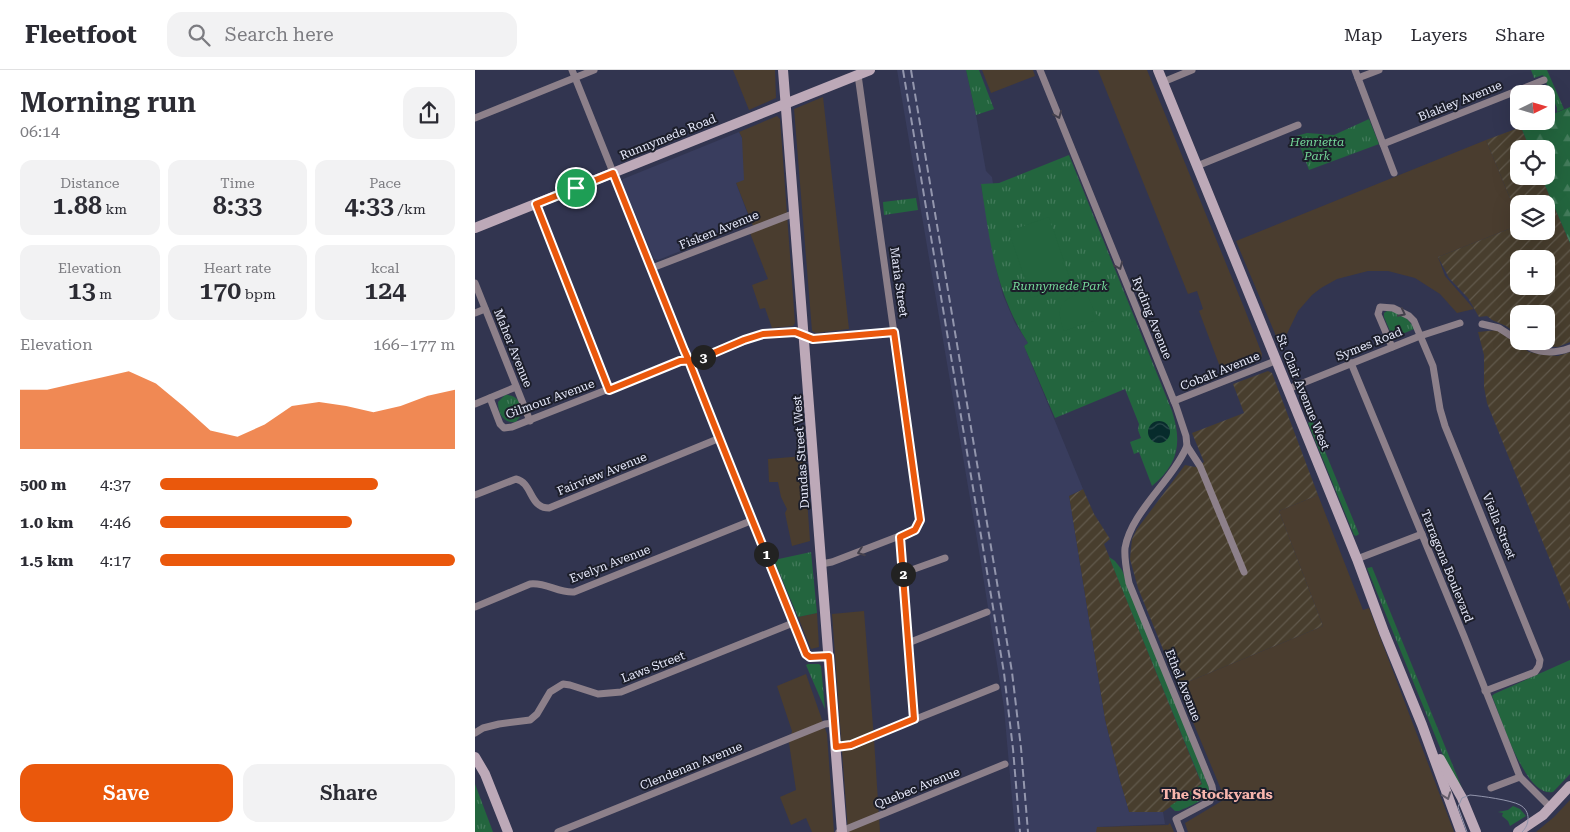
<!DOCTYPE html>
<meta charset="utf-8">
<style>
:root{--surface:#fff;--page:#f2f2f3;--text:#2b2b33;--muted:#7c7c81;--line:#e1e1e2;--accent:#ea580c}
body{margin:0;font-family:"Roboto Serif",serif;background:var(--page);color:var(--text);height:100vh;display:flex;flex-direction:column;font-size:19px;white-space:nowrap}
*{box-sizing:border-box;margin:0}
p{font-size:16px;color:var(--muted)}
.icon{flex:none;width:28px;height:28px;fill:none;stroke:currentColor;stroke-width:2;stroke-linecap:round;stroke-linejoin:round}
.map{position:relative;flex:1;overflow:hidden}
.details{display:flex;flex-direction:column;background:var(--surface);width:475px}
.details>*{flex:none}
.needle{width:32px;rotate:85deg}
.buttons{position:absolute;left:1035px;top:15px;display:grid;gap:10px}
.buttons a{display:grid;place-items:center;width:45px;height:45px;border-radius:10px;background:var(--surface);box-shadow:0 5px 20px #0002;font-size:25px}
.pin{position:absolute;display:grid;place-items:center;width:42px;height:42px;color:#fff;margin:-21px;border:2px solid #fff;border-radius:50%;box-shadow:0 1px 5px #0007}
.km{position:absolute;width:25px;height:25px;margin:-12px;border-radius:50%;background:#222;color:#fff;font-size:14px;line-height:25px;text-align:center}
.round{display:grid;place-items:center;flex:none;width:52px;height:52px;border-radius:15px;background:var(--page)}
.summary{display:flex;align-items:center;justify-content:space-between;height:85px;padding:0 20px}
h1{font-size:28px;font-weight:600;line-height:38px}
.metrics{display:grid;grid-template-columns:repeat(3,1fr);gap:8px;height:85px;padding:5px 20px}
.metrics div{display:grid;align-content:center;border-radius:12px;background:var(--page);text-align:center}
.metrics b{font-size:25px;font-weight:600}
.metrics small{font-size:14px;font-weight:400}
.metrics p{font-size:14px}
.chart{height:140px;padding:10px 20px}
.chart p{display:flex;justify-content:space-between}
.chart svg{width:100%;height:90px;margin-top:5px;fill:var(--accent);opacity:.7}
.button{display:flex;gap:10px;margin-top:auto;padding:10px 20px}
.button a{flex:1;height:58px;border-radius:15px;background:var(--accent);color:#fff;font-size:20px;font-weight:600;line-height:58px;text-align:center}
.button a+a{background:var(--page);color:var(--text)}
ul{padding:0 20px;list-style:none;font-size:16px}
li{display:grid;grid-template-columns:80px 60px 1fr;align-items:center;height:38px}
li i{height:12px;border-radius:6px;background:var(--accent)}
header{display:flex;align-items:center;gap:30px;box-sizing:border-box;height:70px;padding:0 25px;background:var(--surface);border-bottom:1px solid var(--line)}
header strong{font-size:24px}
nav{display:flex;gap:28px;margin-inline-start:auto;font-size:18px}
.search{width:350px;height:45px;background:var(--page);display:flex;align-items:center;gap:12px;box-sizing:border-box;padding:0 18px;border-radius:15px;color:var(--muted);font-size:19px}
main{display:flex;flex:1;min-height:0}
.map>svg:first-child{display:block}
</style>
<header>
<strong>Fleetfoot</strong>
<div class="search"><svg class="icon" aria-label="search" viewBox="0 0 24 24"><circle cx="10" cy="10" r="6"/><path d="M15 15l6 6"/></svg>Search here</div>
<nav><a>Map</a><a>Layers</a><a>Share</a></nav>
</header>
<main>
<section class="details">
<div class="summary"><div><h1>Morning run</h1><p>06:14</p></div><a class="round"><svg class="icon" aria-label="share" viewBox="0 0 24 24"><path d="M12 15V3M7 8l5-5 5 5M5 13v7h14v-7"/></svg></a></div>
<div class="metrics">
<div><p>Distance</p><b>1.88<small> km</small></b></div>
<div><p>Time</p><b>8:33</b></div>
<div><p>Pace</p><b>4:33<small> /km</small></b></div>
</div>
<div class="metrics">
<div><p>Elevation</p><b>13<small> m</small></b></div>
<div><p>Heart rate</p><b>170<small> bpm</small></b></div>
<div><p>kcal</p><b>124</b></div>
</div>
<div class="chart"><p><span>Elevation</span>166–177 m</p>
<svg viewBox="0 0 160 44" preserveAspectRatio="none"><path d="M0 44V15L10 15L20 12L30 9L40 6L50 12L60 23L70 35L80 38L90 32L100 23L110 21L120 23L130 26L140 23L150 18L160 15V44z"/></svg>
</div>
<ul>
<li><b>500 m</b>4:37<i style="width:74%"></i></li>
<li><b>1.0 km</b>4:46<i style="width:65%"></i></li>
<li><b>1.5 km</b>4:17<i style="width:100%"></i></li>
</ul>
<div class="button"><a>Save</a><a>Share</a></div>
</section>
<div class="map">
<svg width="1095" height="762" viewBox="0 0 1095 762">
<defs>
<pattern id="industrial-furrows" width="10" height="10" patternUnits="userSpaceOnUse" patternTransform="scale(1.25)"><rect width="10" height="10" fill="#483e2e"/><path d="M-1 1l2-2M0 10L10 0M9 11l2-2" fill="none" stroke="#625a4d"/></pattern>
<pattern id="grass-tufts" width="24" height="20" patternUnits="userSpaceOnUse" patternTransform="scale(1.25)"><rect width="24" height="20" fill="#23653e"/><path d="M3 7l-1-3M5 7V3M7 7l1-3M15 17l-1-3M17 17v-4M19 17l1-3" fill="none" stroke="#437b5b"/></pattern>
<pattern id="forest-firs" width="22" height="20" patternUnits="userSpaceOnUse" patternTransform="scale(1.25)"><rect width="22" height="20" fill="#23653e"/><path d="M5 1l3.5 6h-7zM16 11l3.5 6h-7z" fill="#437b5b"/></pattern>
<pattern id="water-waves" width="16" height="10" patternUnits="userSpaceOnUse" patternTransform="scale(1.25)"><rect width="16" height="10" fill="#072b2c"/><path d="M0 5q4-4 8 0t8 0" fill="none" stroke="#2b4a4c"/></pattern>
</defs>
<rect width="100%" height="100%" fill="#323550"/>
<!-- commercial -->
<g fill="#4a3d2f">
<path d="M258,0H300L301,28L274,40Z"/>
<path d="M507,0H558L560,6L516,23Z"/>
<path d="M623,0H672L770,240L787,284L786,290L748,305L724,241L728,239L722,221L713,224Z"/>
<path d="M348,27L374,259L341,263L337,261L319,39Z"/>
<path d="M302,46L305,49L320,253L318,256L297,258L290,238L285,239L277,215L293,209L275,163L280,161L261,113L267,68L264,62Z"/>
<path d="M1011,70L1044,150V155L963,187L970,206L999,239L982,243L965,224L940,208L913,201H893L862,209L846,218L837,225L823,241L808,272L801,266L761,171Z"/>
<path d="M329,386L335,471L317,476L310,443L312,439L306,427L303,412H294L293,389Z"/>
<path d="M843,425L888,540L894,538L979,762H713L710,753L750,729L703,616L848,556L804,441Z"/>
<path d="M389,541L399,669L405,762H373L357,544Z"/>
<path d="M342,543L344,577L336,579L323,547Z"/>
<path d="M331,604L352,664L359,762H337L331,748L316,755L305,727L321,720L314,673L317,661L302,616Z"/>
<path d="M1095,730V762H1061L1079,747Z"/>
<path d="M695,753L699,762H621V757L693,755Z"/>
</g>
<!-- industrial -->
<g fill="url(#industrial-furrows)" fill-rule="evenodd">
<path d="M1046,57L1055,79H1044V106H1066L1095,173V272L1083,277L1065,276L1053,271H1071V244H1044V265L1031,256L1017,250L1012,246L1004,247L993,228L974,208L963,187L1044,155V161H1071V134H1044V150L1011,70ZM1044,189H1071V216H1044Z"/>
<path d="M1022,260L1054,282L1064,284L1083,286L1095,282V540L1012,333L1009,317V285L1003,262Z"/>
<path d="M793,301L797,303L843,425L804,441L848,556L703,616L663,518L655,489L657,469L662,459L710,395L720,397L729,392L717,363L769,343L758,314Z"/>
<path d="M608,419L619,444L635,469L629,474L727,715L688,742H654L645,711L630,650L594,426Z"/>
</g>
<!-- built -->
<g fill="#393d5e">
<path d="M422,0H491L501,45L511,101L517,107L518,114L506,115L521,198L528,225L540,253L553,273L549,276L608,419L594,426L630,650L645,711L654,742H688L690,754L622,757L621,762H540L529,638L504,481Z"/>
<path d="M264,62L267,68L269,110L261,113L276,153L183,190L179,189L147,112L148,109Z"/>
</g>
<!-- grass -->
<g fill="url(#grass-tufts)">
<path d="M491,0H504L519,39L501,45Z"/>
<path d="M1056,0H1072L1089,39L1082,42V38L1068,5L1059,8Z"/>
<path d="M894,49L904,74L834,100L821,66L832,63L859,65Z"/>
<path d="M594,85L697,341C707,372 704,394 677,416L664,382L659,384L655,372L666,368L663,360L664,354L650,319L580,348L549,276L553,273C520,222 515,172 506,114L524,113Z"/>
<path d="M441,128L443,140L409,145L408,132Z"/>
<path d="M912,241C924,241 934,248 939,259L918,268L909,247V243Z"/>
<path d="M30,325C42,324 47,334 47,344L41,352C29,354 23,344 23,332Z"/>
<path d="M833,340L884,464L881,466L879,465L833,353L835,352L830,341Z"/>
<path d="M336,482L342,543L323,547L299,490Z"/>
<path d="M634,487L640,491L647,500L734,718C732,731 714,736 704,741H700L695,736L727,714Z"/>
<path d="M897,497L989,723L972,695L892,498Z"/>
<path d="M1095,590V704L1078,722C1050,728 1026,647 1017,626L1019,624Z"/>
<path d="M333,594H344L346,596L350,639L331,595Z"/>
<path d="M0,714L18,762H0Z"/>
<path d="M1038,736L1045,739L1051,746L1035,756L1033,751L1027,746L1028,743L1023,742L1033,740Z"/>
</g>
<!-- forest -->
<path fill="url(#forest-firs)" d="M1095,37V173L1066,106H1071V79H1055L1046,57L1060,51H1071V47Z"/>
<!-- pitch -->
<g fill="#23653e">
<path d="M574,147L597,215L556,228L534,161Z"/>
<path d="M610,221L621,244L626,248L625,251H619L589,261C580,236 585,230 610,221Z"/>
</g>
<!-- water -->
<circle fill="url(#water-waves)" cx="684" cy="362" r="11"/>
<g fill="none" stroke-linecap="round" stroke-linejoin="round">
<!-- street -->
<g stroke="#8d808a" stroke-width="7">
<path d="M97,0L331,584L335,587L353,586"/>
<path d="M565,0L701,336L711,366L712,376L725,396L769,502"/>
<path d="M880,0L919,103"/>
<path d="M883,8L904,0"/>
<path d="M688,12L717,0"/>
<path d="M0,48L119,0"/>
<path d="M908,74L1069,10"/>
<path d="M722,96L823,55"/>
<path d="M61,134L134,320"/>
<path d="M177,198L320,143"/>
<path d="M0,213L55,351"/>
<path d="M0,243L10,239"/>
<path d="M1007,254L1024,258L1044,271"/>
<path d="M1044,271C1061,283 1076,285 1095,278"/>
<path d="M917,277L903,244L905,237L918,238L934,246L939,251L958,296L965,339L970,356L1065,590L1064,596L1060,602L1010,621"/>
<path d="M876,293L989,566L1045,707L1075,737"/>
<path d="M813,319L945,266L985,253"/>
<path d="M15,328L25,354L29,358L37,357L205,291L222,290L288,264L320,262L338,269L419,262"/>
<path d="M699,331L800,291"/>
<path d="M0,334L41,317"/>
<path d="M0,425L41,409C58,413 54,438 74,438L245,368"/>
<path d="M425,467L439,649"/>
<path d="M882,489L947,464"/>
<path d="M346,494L357,492L440,460L445,450L383,5"/>
<path d="M428,503L470,488"/>
<path d="M0,537L55,514C71,512 83,523 99,522L278,450"/>
<path d="M433,573L512,542"/>
<path d="M0,663L8,658L24,654L55,650L62,644L75,622L88,614L95,615L123,624L146,622L318,553"/>
<path d="M361,677L376,675L521,617"/>
<path d="M1016,718L1045,707"/>
<path d="M83,762L350,654L359,653"/>
<path d="M364,762L530,694"/>
<path d="M706,762L701,749L735,731L738,722L737,716L654,513C652,502 649,490 650,478C656,442 697,411 712,376"/>
</g>
<!-- secondary -->
<g stroke="#bda9b8" stroke-width="10">
<path d="M308,0L367,762"/>
<path d="M683,0L882,489L909,562L947,655L986,762"/>
<path d="M0,158L395,0"/>
<path d="M0,687L10,704L33,762"/>
<path d="M965,689L987,728L1001,762"/>
<path d="M1043,762L1068,745L1095,716"/>
</g>
<!-- tram -->
<path stroke="#9396ad" stroke-width="1" d="M992,762L983,737L987,728L995,725C1006,726 1036,730 1045,735C1056,741 1055,755 1047,762"/>
<!-- rail -->
<g stroke="#9396ad" stroke-width="2" stroke-dasharray="8 4" stroke-linecap="butt">
<path d="M428,0L529,603L538,679L545,762"/>
<path d="M436,0L537,602L546,678L553,762"/>
</g>
</g>
<!-- one-way arrows -->
<defs><path id="oneway-chevron" d="M-2-3.5L2.5 0L-2 3.5" fill="none" stroke-width="1.6" stroke-linecap="round" stroke-linejoin="round" transform="scale(1.25)"/></defs>
<g stroke="#44404c">
<use href="#oneway-chevron" transform="translate(583 45) rotate(68)"/>
<use href="#oneway-chevron" transform="translate(644 196) rotate(68)"/>
<use href="#oneway-chevron" transform="translate(927 243) rotate(27)"/>
<use href="#oneway-chevron" transform="translate(386 482) rotate(160)"/>
</g>
<use stroke="#645d6a" href="#oneway-chevron" transform="translate(972 726) rotate(70)"/>
<g fill="none" stroke-linecap="round" stroke-linejoin="round">
<defs>
<path id="route" d="M101,118L138,103L209,280L214,291C252,389 292,486 331,584L335,587L354,586L361,677L376,675L439,649L425,467L440,460L445,450L419,262L338,269L320,262L288,264L269,270L222,290L205,291L134,320L61,134L101,118"/>
</defs>
<!-- route casing -->
<use href="#route" stroke="#fff" stroke-width="10"/>
<!-- route -->
<use href="#route" stroke="#ea580c" stroke-width="6"/>
</g>
<g text-anchor="middle" dominant-baseline="central" stroke-width="4" stroke-linejoin="round" paint-order="stroke">
<!-- street labels -->
<g font-size="12" fill="#e7eafc" stroke="#1c1e2a">
<text transform="translate(985 31) rotate(-22)">Blakley Avenue</text>
<text transform="translate(193 67) rotate(-22)">Runnymede Road</text>
<text transform="translate(244 160) rotate(-22)">Fisken Avenue</text>
<text transform="translate(424 212) rotate(82)">Maria Street</text>
<text transform="translate(677 248) rotate(68)">Ryding Avenue</text>
<text transform="translate(894 274) rotate(-22)">Symes Road</text>
<text transform="translate(38 278) rotate(68)">Maher Avenue</text>
<text transform="translate(745 301) rotate(-22)">Cobalt Avenue</text>
<text transform="translate(828 322) rotate(68)">St. Clair Avenue West</text>
<text transform="translate(75 329) rotate(-20)">Gilmour Avenue</text>
<text transform="translate(326 382) rotate(-94)">Dundas Street West</text>
<text transform="translate(127 404) rotate(-22)">Fairview Avenue</text>
<text transform="translate(1024 456) rotate(68)">Viella Street</text>
<text transform="translate(135 494) rotate(-21)">Evelyn Avenue</text>
<text transform="translate(972 496) rotate(68)">Tarragona Boulevard</text>
<text transform="translate(178 597) rotate(-21)">Laws Street</text>
<text transform="translate(708 615) rotate(68)">Ethel Avenue</text>
<text transform="translate(216 696) rotate(-22)">Clendenan Avenue</text>
<text transform="translate(442 718) rotate(-22)">Quebec Avenue</text>
</g>
<!-- park labels -->
<g font-size="12" font-style="italic" fill="#75d899" stroke="#1c1e2a">
<text x="842" y="72">Henrietta<tspan x="842" dy="14">Park</tspan></text>
<text x="585" y="216">Runnymede Park</text>
</g>
<!-- neighbourhood labels -->
<g font-size="14" font-weight="bold" fill="#f8b5ad" stroke="#1c1e2a">
<text x="742" y="724">The Stockyards</text>
</g>
</g>
</svg>
<div class="buttons">
<a><svg class="needle" viewBox="-14 -14 28 28"><path d="M0-13l5 13h-10z" fill="#e53935"/><path d="M0 13l5-13h-10z" fill="#7c7c81"/></svg></a>
<a><svg class="icon" aria-label="locate" viewBox="0 0 24 24"><circle cx="12" cy="12" r="6"/><path d="M12 2v4M12 18v4M2 12h4M18 12h4"/></svg></a>
<a><svg class="icon" aria-label="layers" viewBox="0 0 24 24"><path d="M12 4l9 5-9 5-9-5zM3 14l9 5 9-5"/></svg></a>
<a>+</a>
<a>−</a>
</div>
<div class="pin" style="left:101px;top:118px;background:#1e9e55"><svg class="icon" aria-label="arrive" viewBox="0 0 24 24"><path d="M6 21V4h12l-3 4 3 4H6"/></svg></div>
<b class="km" style="left:291px;top:484px">1</b>
<b class="km" style="left:428px;top:504px">2</b>
<b class="km" style="left:228px;top:287px">3</b>
</div>
</main>
